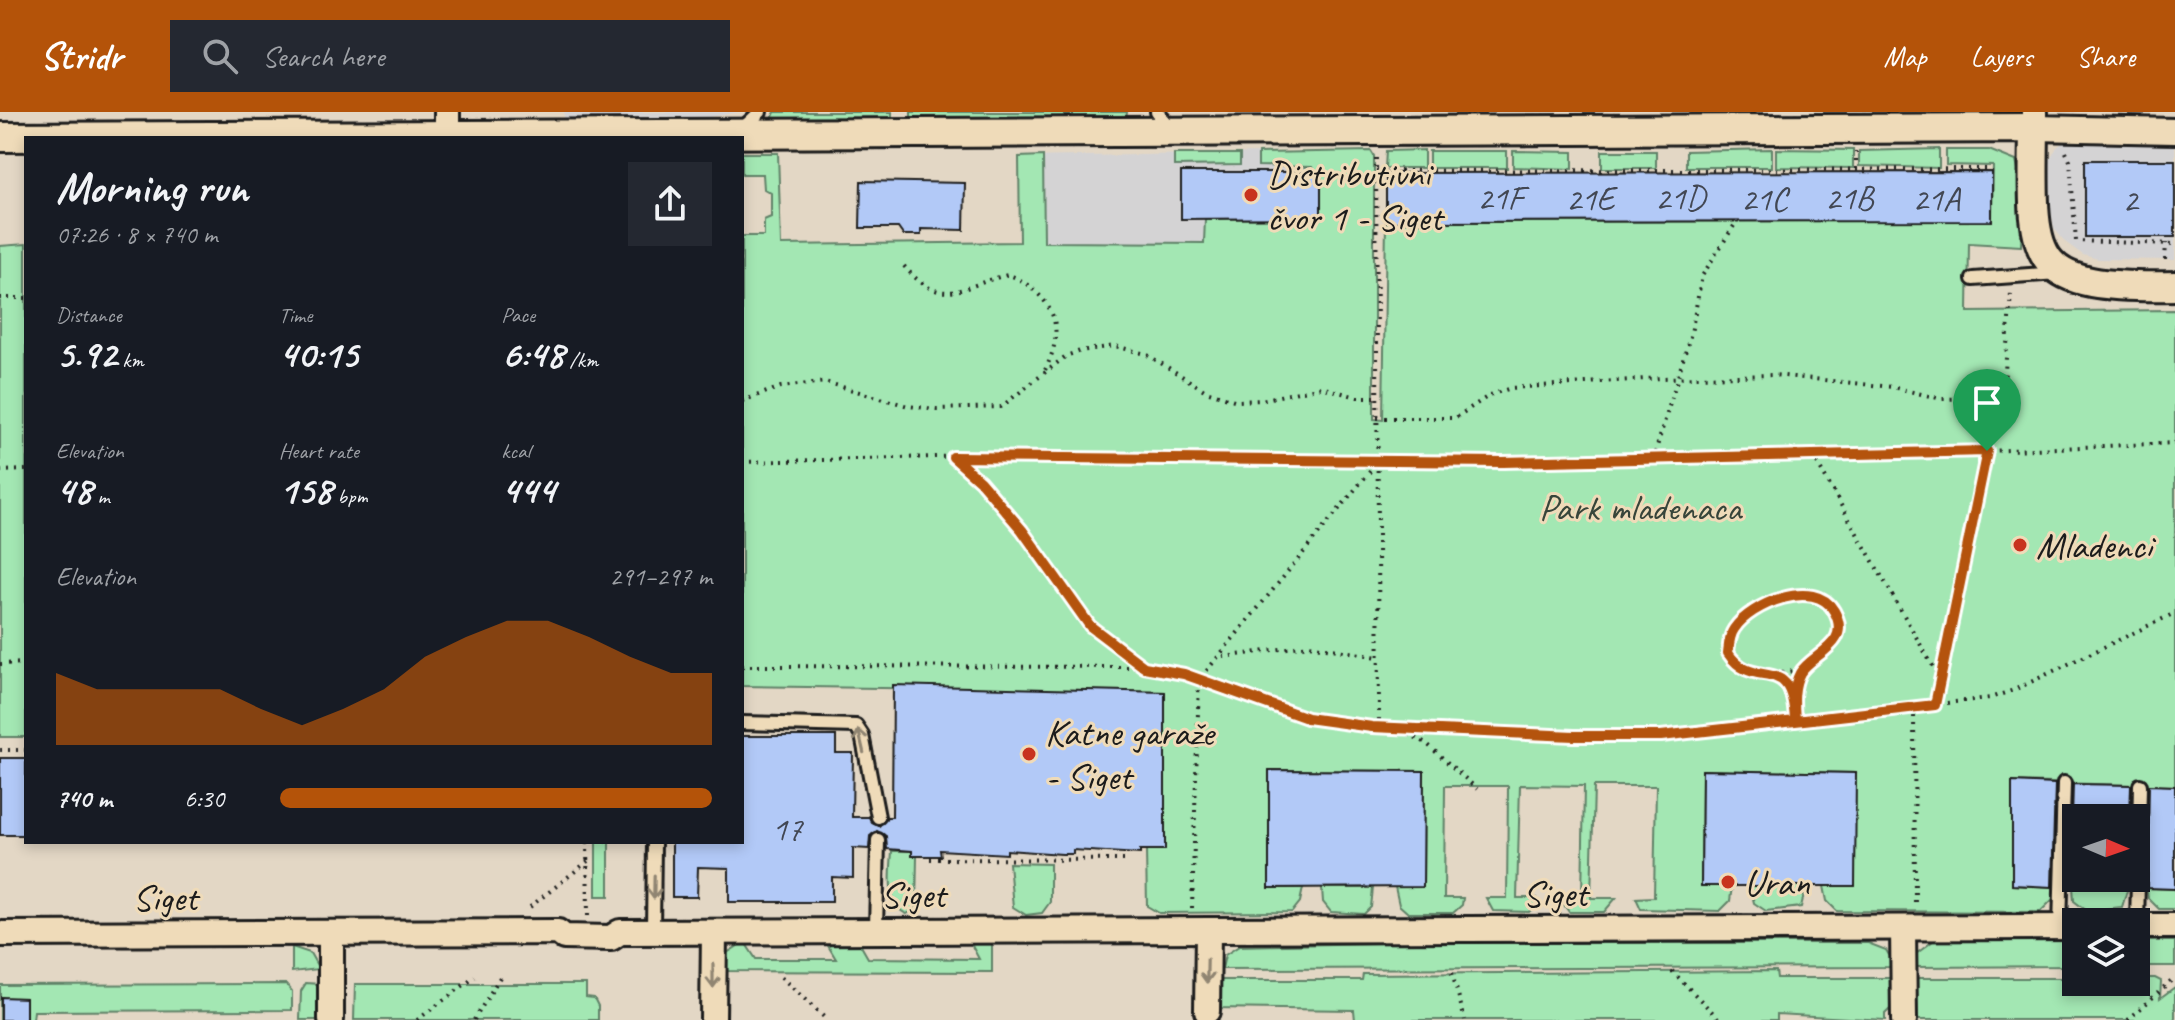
<!DOCTYPE html>
<meta charset="utf-8">
<style>
:root{--surface:#171b24;--page:#242831;--text:#f1f3f6;--muted:#9ea1a6;--accent:#b45309}
body{margin:0;font-family:Caveat,sans-serif;background:var(--page);color:var(--text);height:100vh;display:flex;flex-direction:column;font-size:30px;white-space:nowrap}
*{box-sizing:border-box;margin:0}
p{font-size:26px;color:var(--muted)}
.icon{flex:none;width:44px;height:44px;fill:none;stroke:currentColor;stroke-width:2;stroke-linecap:round;stroke-linejoin:round}
.map{position:relative;flex:1;overflow:hidden}
.drawer{position:absolute;left:24px;top:24px;width:720px;height:708px;display:flex;flex-direction:column;background:var(--surface);border-radius:0px;box-shadow:0 4px 12px #0003}
.drawer>*{flex:none}
.needle{width:52px;rotate:92deg}
.buttons{position:absolute;left:2062px;top:692px;display:grid;gap:16px}
.buttons a{display:grid;place-items:center;width:88px;height:88px;border-radius:0px;background:var(--surface);box-shadow:0 4px 12px #0003;font-size:40px}
.pin{position:absolute;display:grid;place-items:center;width:68px;height:68px;color:#fff;margin:-82px -34px;border-radius:50% 50% 50% 0;rotate:-45deg;box-shadow:0 0 8px #0007}
.pin .icon{rotate:45deg}
.round{display:grid;place-items:center;flex:none;width:84px;height:84px;border-radius:0px;background:var(--page)}
.overview{display:flex;align-items:center;justify-content:space-between;height:136px;padding:0 32px}
h1{font-size:44px;font-weight:800;line-height:60px}
.metrics{display:grid;grid-template-columns:repeat(3,1fr);gap:12px;height:136px;padding:8px 32px}
.metrics div{display:grid;align-content:center}
.metrics b{font-size:40px;font-weight:800}
.metrics small{font-size:22px;font-weight:400}
.metrics p{font-size:22px}
.chart{height:224px;padding:16px 32px}
.chart p{display:flex;justify-content:space-between}
.chart svg{width:100%;height:144px;margin-top:8px;fill:var(--accent);opacity:.7}
ul{padding:0 32px;list-style:none;font-size:26px}
li{display:grid;grid-template-columns:128px 96px 1fr;align-items:center;height:60px}
li i{height:20px;border-radius:10px;background:var(--accent)}
header{display:flex;align-items:center;gap:48px;box-sizing:border-box;height:112px;padding:0 40px;background:var(--accent);color:#fff}
header strong{font-size:38px}
nav{display:flex;gap:44px;margin-inline-start:auto;font-size:28px}
.search{width:560px;height:72px;background:var(--page);display:flex;align-items:center;gap:20px;box-sizing:border-box;padding:0 28px;border-radius:0px;color:var(--muted);font-size:30px}
.map>svg:first-child{display:block}
</style>
<header>
<strong>Stridr</strong>
<div class="search"><svg class="icon" aria-label="search" viewBox="0 0 24 24"><circle cx="10" cy="10" r="6"/><path d="M15 15l6 6"/></svg>Search here</div>
<nav><a>Map</a><a>Layers</a><a>Share</a></nav>
</header>
<div class="map">
<svg width="2175" height="908" viewBox="0 0 2175 908">
<rect width="100%" height="100%" fill="#e3d7c5"/>
<filter id="ink" filterUnits="userSpaceOnUse"><feTurbulence type="fractalNoise" baseFrequency=".0125" numOctaves="2"/><feDisplacementMap in="SourceGraphic" scale="16" xChannelSelector="R" yChannelSelector="G"/><feConvolveMatrix kernelMatrix="1 2 1 2 8 2 1 2 1" color-interpolation-filters="sRGB"/></filter>
<g filter="url(#ink)">
<!-- built -->
<g fill="#d4d3d4">
<path d="M564,0H740L692,8L564,10Z"/>
<path d="M2175,23V148L2098,147L2083,143L2065,130L2054,116L2048,83V51L2057,35L2067,28Z"/>
<path d="M1330,40L1332,130H1020L1019,45Z"/>
</g>
<!-- green -->
<g fill="#a3e7b3" stroke="#608268" stroke-width="2">
<path d="M775,0H892V9H778L772,7Z"/>
<path d="M911,0H1127L1126,9H911Z"/>
<path d="M1772,37V55H1686V39Z"/>
<path d="M1776,37L1853,38V56L1776,55Z"/>
<path d="M1939,37V56L1859,54V39Z"/>
<path d="M1424,38V56H1385L1386,39Z"/>
<path d="M1946,38H1989L2016,49L2023,81L2021,134L1969,131L1968,200L2175,198V674L2012,670V773L2055,775L2053,787L2040,800L1837,799L1827,789L1824,774L1856,661L1702,658L1701,773L1732,774L1730,789L1720,799L1641,797L1636,786L1654,785L1656,674H1594L1591,786H1616L1604,800H1569L1559,786H1582L1584,674L1520,673L1517,786H1537L1538,791L1529,800L1493,799L1486,786H1507L1508,674H1445L1444,786H1463L1462,793L1453,801H1408L1399,793L1395,775L1423,774L1424,659L1270,658V776H1303L1300,790L1292,800L1159,801L1147,794L1146,738H1165V580L742,574V124H764V108L771,105V81L764,77L763,62H742V41H778L781,133L1020,130L1019,45L1043,44L1044,130L1204,131L1205,107L1321,106V60H1314L1312,55L1258,54V41L1371,39L1374,44V307L1383,308L1386,110L1992,109L1993,54L1946,53Z"/>
<rect x="1429" y="39" width="78" height="17"/>
<path d="M1513,39L1573,40V57L1513,55Z"/>
<rect x="1602" y="39" width="54" height="17"/>
<path d="M1174,42H1240V53L1174,54Z"/>
<path d="M26,132V625H0V134Z"/>
<rect x="596" y="730" width="13" height="54"/>
<path d="M892,739H912V743L917,744L916,796L907,802C885,794 891,758 892,739Z"/>
<path d="M1009,751L1050,752V790L1042,801L1026,803L1013,795Z"/>
<path d="M1750,774H1806L1801,795L1766,799L1754,791Z"/>
<path d="M2073,774L2128,775L2122,795L2087,799L2074,789Z"/>
<path d="M1322,776H1373L1371,795L1364,802L1331,800L1323,790Z"/>
<path d="M2147,776L2175,777V797H2159L2148,786Z"/>
<path d="M1933,829H2076V854L1911,855L1916,842Z"/>
<rect x="2136" y="829" width="39" height="25"/>
<path d="M1382,831H1868L1886,838L1896,855L1222,857L1225,843L1239,834Z"/>
<path d="M741,832H746L756,847H836L827,832H860L868,846L979,847L971,832H992V860L718,859L724,843Z"/>
<path d="M292,835L310,841L319,857L292,860Z"/>
<path d="M1776,859L1777,866H1898V889L1885,902V908L1777,902V908H1355L1354,898L1215,896L1216,868H1362L1363,862Z"/>
<path d="M1910,866H2076V870H2136V866H2155L2161,869L2160,886L2175,875V908H1910Z"/>
<path d="M306,871L320,872L319,908H300L301,879Z"/>
<path d="M286,872L292,879V898L34,899L33,908H0V873Z"/>
<path d="M355,872H586V885L594,886L598,894V908H354Z"/>
</g>
<!-- building -->
<g fill="#b2c9f7" stroke="#1c1c1c" stroke-width="2">
<rect x="2085" y="48" width="90" height="77"/>
<path d="M1181,60H1321V106L1181,107Z"/>
<path d="M1992,60V109L1386,110V61Z"/>
<path d="M861,69L965,71L964,118L921,117V123H903L898,116H860Z"/>
<path d="M893,573L1165,580V738H1140V742L1073,738V742H1062L1007,738V742L940,738L941,744H912V739L887,737L886,724L877,719L870,724L869,737L853,736V766L832,765V790H729V756L698,755L697,785H672V730H742V624H836V641H853L852,705H869L872,711L879,714L887,705H892Z"/>
<rect x="0" y="646" width="26" height="77"/>
<path d="M1269,658L1424,659L1423,775L1269,776Z"/>
<path d="M1702,658L1856,661L1855,774H1701Z"/>
<path d="M2012,670L2055,672L2052,775L2012,773Z"/>
<path d="M2073,672L2131,673L2130,706H2076V774H2070Z"/>
<path d="M2149,673L2175,674V777L2147,776Z"/>
<path d="M1,885L26,886V908H1Z"/>
</g>
<g fill="none" stroke-linecap="round" stroke-linejoin="round">
<defs>
<g id="service">
<path d="M1157,0L1173,18"/>
<path d="M742,17L760,0"/>
<path d="M1973,167L2058,161"/>
<path d="M742,611L856,614L862,623L878,705"/>
<path d="M2137,814L2140,673"/>
<path d="M2060,815L2064,671"/>
<path d="M876,818L878,728"/>
<path d="M653,820L654,730"/>
</g>
<g id="minor">
<path d="M447,0V24"/>
<path d="M2034,0V16L2175,19"/>
<path d="M2136,814H2175"/>
<path d="M1903,816L1904,908"/>
<path d="M0,822L558,820L564,825L611,826L620,820L2076,815"/>
<path d="M1207,899L1208,819"/>
<path d="M331,908V821"/>
<path d="M713,908L714,820"/>
</g>
<path id="tertiary" d="M0,25L2034,16C2032,153 2027,177 2175,174"/>
</defs>
<!-- service casing -->
<use href="#service" stroke="#1c1c1c" stroke-width="18"/>
<!-- minor casing -->
<use href="#minor" stroke="#1c1c1c" stroke-width="30"/>
<!-- tertiary casing -->
<use href="#tertiary" stroke="#1c1c1c" stroke-width="34"/>
<!-- path -->
<g stroke="#1c1c1c" stroke-width="4" stroke-dasharray="2 6" stroke-linecap="butt">
<path d="M2066,40L2070,49L2076,129L2175,132"/>
<path d="M1376,46L1379,616"/>
<path d="M1856,57V40"/>
<path d="M1376,59L1990,57"/>
<path d="M2165,148L2166,131"/>
<path d="M904,154C943,199 960,174 1007,163C1018,165 1027,172 1035,179C1063,204 1059,232 1043,262"/>
<path d="M0,186H26"/>
<path d="M742,289L781,275L825,270L908,294L936,297L1001,295L1066,244L1080,239L1115,234L1146,242L1206,279L1237,289L1261,288L1321,275L1357,285H1377"/>
<path d="M1377,306H1455L1490,283L1511,276L1661,266L1774,263L1892,275L1942,287L2003,285"/>
<path d="M1813,344L1939,565"/>
<path d="M953,345L980,369L1022,418L1090,514L1142,553"/>
<path d="M1653,348L1691,221L1702,164L1737,109"/>
<path d="M742,350L975,344L1503,350L1987,339L2175,331"/>
<path d="M0,359L26,358"/>
<path d="M1223,545L1309,533L1378,545"/>
<path d="M0,552L26,551"/>
<path d="M742,554L1148,555L1184,562L1307,606L1372,615L1574,624H1661L1990,586L2014,578L2175,501"/>
<path d="M1776,564L1793,580"/>
<path d="M1935,592L1987,339L2003,285L2011,181"/>
<path d="M1914,596L1915,794"/>
<path d="M1795,609C1794,593 1791,576 1800,561C1811,543 1842,538 1838,510C1832,461 1733,485 1728,541C1745,568 1777,564 1804,556"/>
<path d="M1401,618L1426,631L1477,677"/>
<path d="M0,638H26"/>
<path d="M587,730L588,804"/>
<path d="M930,747L1129,748"/>
<path d="M530,795L588,749"/>
<path d="M1192,796L1199,568L1376,352"/>
<path d="M1672,859L1720,908"/>
<path d="M1452,861L1465,908"/>
<path d="M781,865L827,908"/>
<path d="M417,908L475,865"/>
<path d="M474,908L500,865"/>
<path d="M2128,908L2175,865"/>
</g>
<!-- service -->
<use href="#service" stroke="#efdbb9" stroke-width="12"/>
<!-- minor -->
<use href="#minor" stroke="#efdbb9" stroke-width="24"/>
<!-- tertiary -->
<use href="#tertiary" stroke="#efdbb9" stroke-width="28"/>
</g>
<!-- one-way arrows -->
<defs><path id="oneway-shaft" d="M-6 0H5M1.5-3L5.5 0L1.5 3" fill="none" stroke-width="1.6" stroke-linecap="round" stroke-linejoin="round" transform="scale(2)"/></defs>
<g stroke="#908572">
<use href="#oneway-shaft" transform="translate(861 629) rotate(-103)"/>
<use href="#oneway-shaft" transform="translate(654 775) rotate(91)"/>
<use href="#oneway-shaft" transform="translate(1207 859) rotate(91)"/>
<use href="#oneway-shaft" transform="translate(713 864) rotate(90)"/>
</g>
</g>
<g fill="none" stroke-linecap="round" stroke-linejoin="round" filter="url(#ink)">
<defs>
<path id="route" d="M1987,339L1503,350L953,345L980,369L1022,418L1090,514L1144,555L1184,562L1307,606L1372,615L1574,624H1661L1795,609C1794,593 1792,576 1800,561C1812,541 1853,533 1834,499C1815,465 1750,492 1734,517C1729,524 1729,533 1728,541C1755,582 1792,537 1795,609L1935,593L1987,339"/>
</defs>
<!-- route casing -->
<use href="#route" stroke="#fff" stroke-width="16"/>
<!-- route -->
<use href="#route" stroke="#b45309" stroke-width="10"/>
</g>
<!-- markers -->
<g fill="#c8321e" stroke="#efdbb9" stroke-width="3">
<circle cx="1251" cy="83" r="8"/>
<circle cx="2020" cy="433" r="8"/>
<circle cx="1029" cy="642" r="8"/>
<circle cx="1728" cy="770" r="8"/>
</g>
<g text-anchor="middle" dominant-baseline="central" stroke-width="6" stroke-linejoin="round" paint-order="stroke">
<!-- number labels -->
<g font-size="34" fill="#424753">
<text x="1500" y="85">21F</text>
<text x="1680" y="85">21D</text>
<text x="1849" y="85">21B</text>
<text x="1590" y="86">21E</text>
<text x="1764" y="86">21C</text>
<text x="1936" y="86">21A</text>
<text x="2130" y="87">2</text>
<text x="787" y="716">17</text>
</g>
<!-- poi labels -->
<g font-size="38" fill="#1c1c1c" stroke="#efdbb9" text-anchor="start">
<text x="1267" y="61">Distributivni<tspan x="1267" dy="44">čvor 1 - Siget</tspan></text>
<text x="2036" y="433">Mladenci</text>
<text x="1045" y="620">Katne garaže<tspan x="1045" dy="44">- Siget</tspan></text>
<text x="1744" y="770">Uran</text>
</g>
<!-- park labels -->
<g font-size="38" fill="#37453a" stroke="#efdbb9">
<text x="1640" y="395">Park mladenaca</text>
</g>
<!-- street labels -->
<g font-size="38" fill="#1c1c1c" stroke="#efdbb9">
<text x="1555" y="781">Siget</text>
<text x="913" y="782">Siget</text>
<text x="165" y="785">Siget</text>
</g>
</g>
</svg>
<div class="buttons">
<a><svg class="needle" viewBox="-14 -14 28 28"><path d="M0-13l5 13h-10z" fill="#e53935"/><path d="M0 13l5-13h-10z" fill="#9ea1a6"/></svg></a>
<a><svg class="icon" aria-label="layers" viewBox="0 0 24 24"><path d="M12 4l9 5-9 5-9-5zM3 14l9 5 9-5"/></svg></a>
</div>
<div class="pin" style="left:1987px;top:339px;background:#1e9e55"><svg class="icon" aria-label="arrive" viewBox="0 0 24 24"><path d="M6 21V4h12l-3 4 3 4H6"/></svg></div>
<section class="drawer">
<div class="overview"><div><h1>Morning run</h1><p>07:26 · 8 × 740 m</p></div><a class="round"><svg class="icon" aria-label="share" viewBox="0 0 24 24"><path d="M12 15V3M7 8l5-5 5 5M5 13v7h14v-7"/></svg></a></div>
<div class="metrics">
<div><p>Distance</p><b>5.92<small> km</small></b></div>
<div><p>Time</p><b>40:15</b></div>
<div><p>Pace</p><b>6:48<small> /km</small></b></div>
</div>
<div class="metrics">
<div><p>Elevation</p><b>48<small> m</small></b></div>
<div><p>Heart rate</p><b>158<small> bpm</small></b></div>
<div><p>kcal</p><b>444</b></div>
</div>
<div class="chart"><p><span>Elevation</span>291–297 m</p>
<svg viewBox="0 0 160 44" preserveAspectRatio="none"><path d="M0 44V22L10 27L20 27L30 27L40 27L50 33L60 38L70 33L80 27L90 17L100 11L110 6L120 6L130 11L140 17L150 22L160 22V44z"/></svg>
</div>
<ul>
<li><b>740 m</b>6:30<i style="width:100%"></i></li>
</ul>
</section>
</div>
